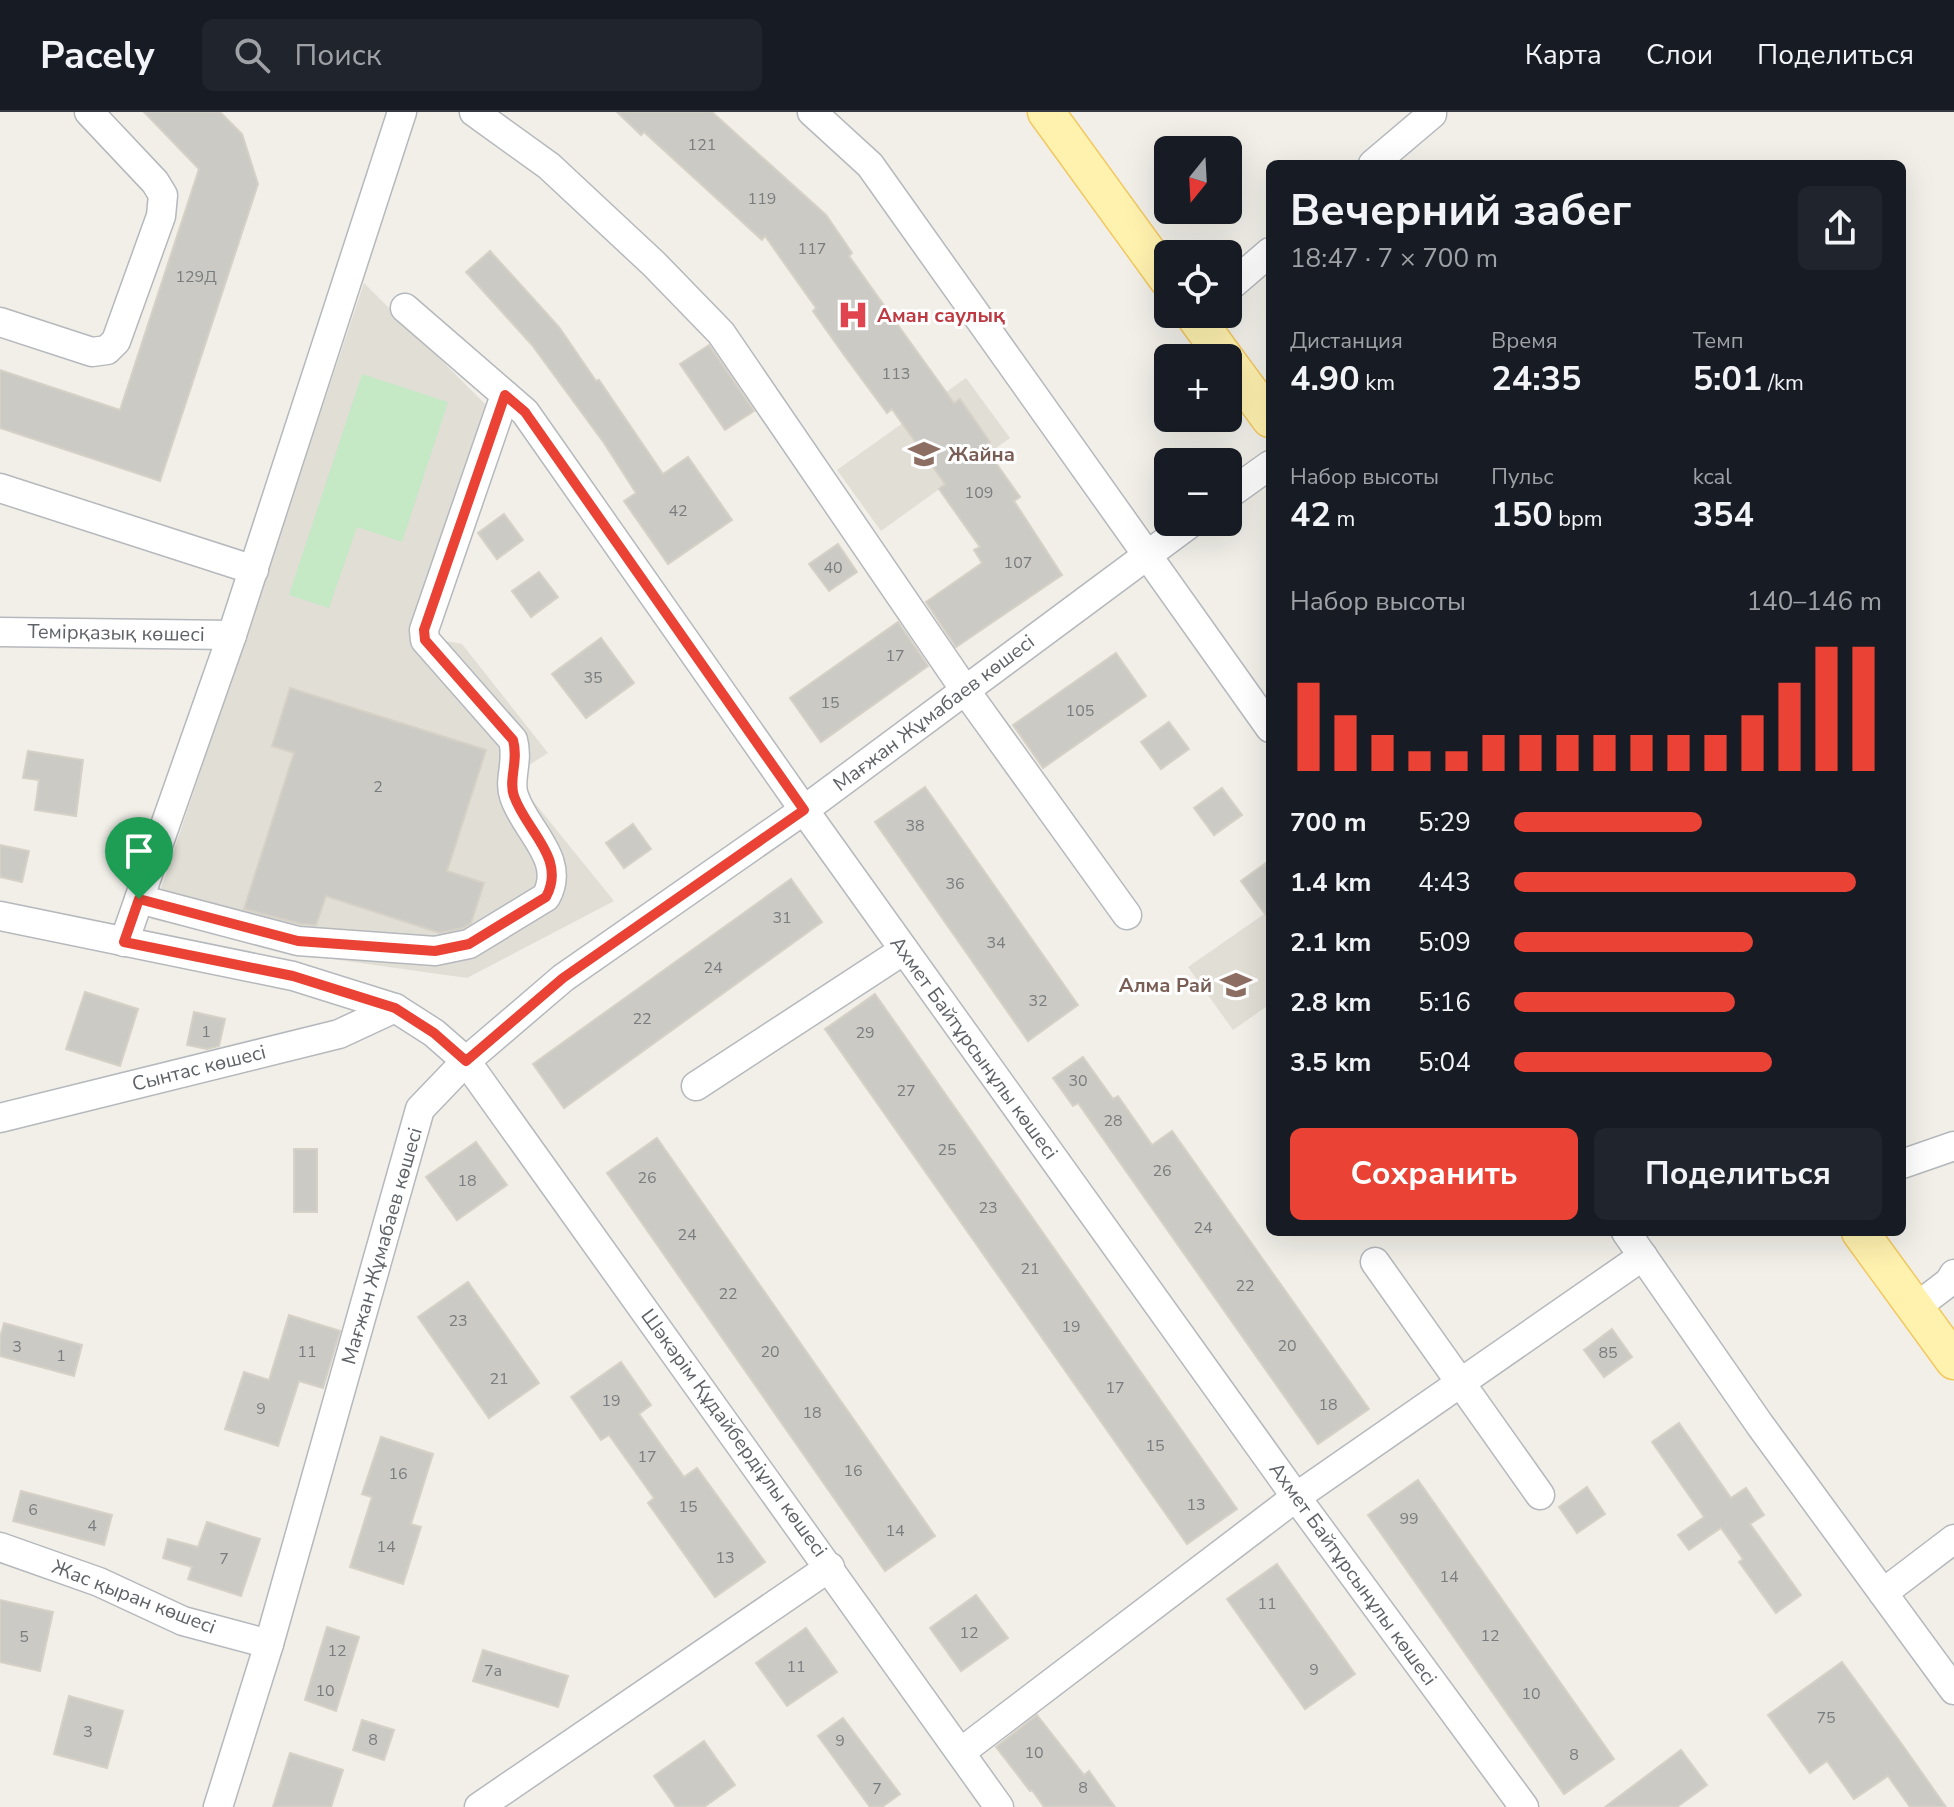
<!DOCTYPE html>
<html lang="ru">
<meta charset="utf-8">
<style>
:root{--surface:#171b24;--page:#20242c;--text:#f1f3f6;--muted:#9ea1a6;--line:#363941;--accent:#ea4335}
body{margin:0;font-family:"Nunito Sans",sans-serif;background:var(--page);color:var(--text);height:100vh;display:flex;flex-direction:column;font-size:30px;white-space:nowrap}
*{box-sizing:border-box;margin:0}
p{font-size:26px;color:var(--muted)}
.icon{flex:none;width:44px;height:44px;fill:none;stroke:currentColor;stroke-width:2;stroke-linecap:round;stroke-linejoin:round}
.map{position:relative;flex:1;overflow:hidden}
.panel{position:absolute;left:1266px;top:48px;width:640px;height:1076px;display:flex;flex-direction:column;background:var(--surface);border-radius:12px;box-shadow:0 8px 32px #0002}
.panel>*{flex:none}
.needle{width:52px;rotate:198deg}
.fabs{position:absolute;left:1154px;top:24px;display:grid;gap:16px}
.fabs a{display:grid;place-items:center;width:88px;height:88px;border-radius:12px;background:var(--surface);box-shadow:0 8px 32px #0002;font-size:40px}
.pin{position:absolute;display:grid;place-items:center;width:68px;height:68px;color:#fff;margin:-82px -34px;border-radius:50% 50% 50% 0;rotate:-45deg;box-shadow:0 0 8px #0007}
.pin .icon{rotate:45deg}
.round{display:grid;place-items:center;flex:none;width:84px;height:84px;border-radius:12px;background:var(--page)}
.head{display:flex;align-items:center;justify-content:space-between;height:136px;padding:0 24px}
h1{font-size:44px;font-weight:700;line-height:60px}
.stats{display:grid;grid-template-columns:repeat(3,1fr);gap:12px;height:136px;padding:8px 24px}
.stats div{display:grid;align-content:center}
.stats b{font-size:34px;font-weight:700}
.stats small{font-size:22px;font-weight:400}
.stats p{font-size:22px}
.chart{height:224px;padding:16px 24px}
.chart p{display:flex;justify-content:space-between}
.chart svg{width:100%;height:144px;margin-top:8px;stroke:var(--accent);stroke-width:6}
.action{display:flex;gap:16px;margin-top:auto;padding:16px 24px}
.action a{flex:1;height:92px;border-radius:12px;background:var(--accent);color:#fff;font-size:32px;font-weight:700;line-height:92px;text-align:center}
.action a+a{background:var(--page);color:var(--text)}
ul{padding:0 24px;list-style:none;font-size:26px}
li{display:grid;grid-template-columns:128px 96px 1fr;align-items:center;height:60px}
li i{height:20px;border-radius:10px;background:var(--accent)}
header{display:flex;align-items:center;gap:48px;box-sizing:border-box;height:112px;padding:0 40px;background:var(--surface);border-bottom:2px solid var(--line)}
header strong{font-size:38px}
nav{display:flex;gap:44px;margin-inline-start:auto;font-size:28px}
.search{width:560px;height:72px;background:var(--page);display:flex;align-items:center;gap:20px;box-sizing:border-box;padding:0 28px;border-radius:12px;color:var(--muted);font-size:30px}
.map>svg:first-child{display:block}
</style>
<header>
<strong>Pacely</strong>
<div class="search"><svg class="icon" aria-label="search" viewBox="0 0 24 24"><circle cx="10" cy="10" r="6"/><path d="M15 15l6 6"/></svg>Поиск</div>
<nav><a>Карта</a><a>Слои</a><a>Поделиться</a></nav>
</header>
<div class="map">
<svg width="1954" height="1695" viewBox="0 0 1954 1695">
<rect width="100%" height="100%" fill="#f1efe8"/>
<!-- education -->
<g fill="#e1ded6">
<path d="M364,171L506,313L435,527L462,532L548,641L526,655L525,679L614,789L467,866L303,843L151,807Z"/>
<path d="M966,266L1010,326L881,419L837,358Z"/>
<path d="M1270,798V892L1233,918L1188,855Z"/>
</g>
<!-- park -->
<path fill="#c5e8c5" d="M362,262L448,290L402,430L357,415L329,496L289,483Z"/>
<!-- building -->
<g fill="#cccac5" stroke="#d6d1c6" stroke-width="2">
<path d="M144,0H220L242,22L258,72L160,369L0,316V258L120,298L199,57Z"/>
<path d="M617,0H712L826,103L852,141L849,144L905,223L954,291L960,287L990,330L984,334L1020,385L1014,389L1062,463L956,535L926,490L982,451L974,438L980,435L939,377L945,372L892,297L887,301L844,243L813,199L816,196L765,124L762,128L644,20L641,23Z"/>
<path d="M490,139L559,215L596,269L599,268L663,362L688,345L732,408L668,452L624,389L636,381L604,331L532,233L466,160Z"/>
<path d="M709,233L754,299L725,318L680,252Z"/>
<path d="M504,402L523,428L497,447L478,421Z"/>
<path d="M838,432L857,460L829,479L809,452Z"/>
<path d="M539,460L558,485L531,505L512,479Z"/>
<path d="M898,510L928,554L821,630L790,586Z"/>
<path d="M601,526L634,571L586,606L552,562Z"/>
<path d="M1116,541L1146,584L1043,656L1013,613Z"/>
<path d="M290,576L486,638L447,759L484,771L471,811L463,816L440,821L326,784L316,813L301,812L244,797L294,641L272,634Z"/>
<path d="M1169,610L1189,637L1161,657L1141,630Z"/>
<path d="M28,639L83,648L76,704L35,698L39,668L23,666Z"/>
<path d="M925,675L1078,893L1028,929L875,710Z"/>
<path d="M1222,676L1242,703L1214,723L1194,696Z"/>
<path d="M633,712L651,737L624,756L606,731Z"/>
<path d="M0,733L29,739L22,770L0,765Z"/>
<path d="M1270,748V809L1241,769Z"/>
<path d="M791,767L822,810L564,996L533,952Z"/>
<path d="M85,880L138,897L120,954L66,937Z"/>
<path d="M875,882L1237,1397L1187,1432L825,917Z"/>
<path d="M194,900L225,907L219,934L207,937L187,933Z"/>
<path d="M1083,945L1113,987L1118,984L1152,1033L1172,1019L1369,1297L1318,1332L1078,991L1073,994L1053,966Z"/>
<path d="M657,1026L935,1424L885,1459L607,1061Z"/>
<path d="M476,1030L507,1073L457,1108L426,1065Z"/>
<rect x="294" y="1037" width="23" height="63"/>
<path d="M468,1170L539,1271L489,1306L418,1205Z"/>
<path d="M289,1203L340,1219L323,1276L299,1269L278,1334L225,1317L244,1260L269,1268Z"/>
<path d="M4,1211L82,1233L74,1264L0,1244V1226Z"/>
<path d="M1612,1217L1632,1245L1604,1265L1584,1238Z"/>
<path d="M621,1250L651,1293L639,1302L684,1365L697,1356L765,1450L715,1485L648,1391L654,1386L609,1323L601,1328L571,1285Z"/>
<path d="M1679,1311L1731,1386L1746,1376L1764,1403L1750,1412L1801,1483L1776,1501L1739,1450L1743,1447L1721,1416L1689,1438L1678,1423L1704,1405L1652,1330Z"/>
<path d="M381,1325L433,1342L411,1412L421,1415L403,1472L350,1455L372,1385L362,1382Z"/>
<path d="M1418,1368L1614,1647L1564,1682L1368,1403Z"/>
<path d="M1587,1375L1605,1402L1577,1421L1559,1395Z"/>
<path d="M21,1379L112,1403L104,1433L13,1409Z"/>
<path d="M207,1410L260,1427L241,1484L188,1467L192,1455L163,1446L168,1427L198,1435Z"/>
<path d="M1277,1452L1355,1562L1305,1597L1227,1487Z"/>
<path d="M976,1483L1008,1526L961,1559L930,1516Z"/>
<path d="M0,1488L53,1500L40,1559L0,1550Z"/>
<path d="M327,1515L359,1525L336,1599L305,1588Z"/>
<path d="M806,1516L837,1560L787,1594L756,1551Z"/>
<path d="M483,1538L568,1564L558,1595L473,1569Z"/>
<path d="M1842,1550L1901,1631L1946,1695H1910L1888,1664L1854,1687L1827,1649L1810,1661L1768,1603Z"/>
<path d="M69,1584L123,1599L107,1656L54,1642Z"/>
<path d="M1037,1603L1084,1663L1089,1659L1115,1695H1044L1032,1678L1030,1679L996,1635Z"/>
<path d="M843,1606L900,1682L882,1695H870L818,1624Z"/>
<path d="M362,1608L394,1618L384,1648L353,1638Z"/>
<path d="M704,1629L735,1673L704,1695H676L654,1664Z"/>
<path d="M1681,1638L1707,1673L1677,1695H1605Z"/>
<path d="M290,1641L343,1658L331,1695H273Z"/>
</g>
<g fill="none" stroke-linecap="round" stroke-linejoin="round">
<defs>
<g id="minor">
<path d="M474,0L549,54L654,152L721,221L965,578L1127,803"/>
<path d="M812,0L870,53L1270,616"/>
<path d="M1373,52L1432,2"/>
<path d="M1228,176L1270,140"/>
<path d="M405,196L525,300L804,698L1296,1385L1524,1695"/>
<path d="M0,210L92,240L107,238L116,229L161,104L163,83L155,70L89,0"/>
<path d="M0,376L254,458"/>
<path d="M1228,383L1270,353"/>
<path d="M0,520L232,523"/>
<path d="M139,787L298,829L435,839L469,832L546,785C567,747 525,719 514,684C508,668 519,650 513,628L425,528L424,518L505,283"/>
<path d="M0,804L293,864L395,896L434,921L466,949L999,1695"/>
<path d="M124,830L232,523L402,0"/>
<path d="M696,974L904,838"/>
<path d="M0,1006L339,922L395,896"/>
<path d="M1902,1052L1954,1034"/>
<path d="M1626,1120L1760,1313L1954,1578"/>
<path d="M1375,1150L1540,1383"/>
<path d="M1915,1196L1949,1170L1954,1162"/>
<path d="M0,1435L99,1470L183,1509L269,1532"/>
<path d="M1883,1481L1954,1427"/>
<path d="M961,1640L1296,1385L1643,1144"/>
<path d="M218,1695L269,1532L420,997L466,949L563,866L804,698L1192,410"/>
<path d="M479,1695L830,1455"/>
</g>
<g id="major">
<path d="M1046,0L1168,168"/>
<path d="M1193,202L1225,246"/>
<path d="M1228,250L1270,307"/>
<path d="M1860,1120L1954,1249"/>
</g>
</defs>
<!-- minor casing -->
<use href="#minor" stroke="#b5b8bc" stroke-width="31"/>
<!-- major casing -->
<use href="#major" stroke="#f2c960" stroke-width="39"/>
<!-- minor -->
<use href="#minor" stroke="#fff" stroke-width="28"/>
<!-- major -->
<use href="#major" stroke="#fff2af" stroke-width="36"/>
</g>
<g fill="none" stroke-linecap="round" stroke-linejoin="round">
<defs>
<path id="route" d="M505,283L525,300L804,698L563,866L466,949L434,921L395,896L293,864L124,830L139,787L298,829L435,839L469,832L546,785C567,746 526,719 514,684C508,668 519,649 513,628L425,528L424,518Z"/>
</defs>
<!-- route casing -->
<use href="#route" stroke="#fff" stroke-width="16"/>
<!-- route -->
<use href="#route" stroke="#ea4335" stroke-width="10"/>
</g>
<!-- icons -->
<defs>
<symbol id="hospital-bare" viewBox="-9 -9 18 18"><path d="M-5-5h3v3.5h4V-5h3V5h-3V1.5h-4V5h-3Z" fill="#e0444e" stroke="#fff" stroke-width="2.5" paint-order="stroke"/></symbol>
<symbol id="school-bare" viewBox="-9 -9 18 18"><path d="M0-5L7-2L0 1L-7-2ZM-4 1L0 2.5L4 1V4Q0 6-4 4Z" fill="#8d6e63" stroke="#fff" stroke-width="2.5" paint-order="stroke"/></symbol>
</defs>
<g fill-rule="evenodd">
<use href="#hospital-bare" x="831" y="181" width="44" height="44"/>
<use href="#school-bare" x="902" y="320" width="44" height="44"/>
<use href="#school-bare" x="1214" y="851" width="44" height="44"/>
</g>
<g text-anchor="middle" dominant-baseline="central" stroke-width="6" stroke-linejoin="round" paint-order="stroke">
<!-- number labels -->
<g font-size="16" fill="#7a7d7f">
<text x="702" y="33">121</text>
<text x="762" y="87">119</text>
<text x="812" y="137">117</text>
<text x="196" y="165">129Д</text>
<text x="896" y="262">113</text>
<text x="979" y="381">109</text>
<text x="678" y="399">42</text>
<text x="1018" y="451">107</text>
<text x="833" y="456">40</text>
<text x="895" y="544">17</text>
<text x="593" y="566">35</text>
<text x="830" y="591">15</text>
<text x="1080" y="599">105</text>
<text x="378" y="675">2</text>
<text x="915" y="714">38</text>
<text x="955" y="772">36</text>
<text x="782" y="806">31</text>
<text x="996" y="831">34</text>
<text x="713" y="856">24</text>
<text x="1038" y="889">32</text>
<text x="642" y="907">22</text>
<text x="206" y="920">1</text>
<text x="865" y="921">29</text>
<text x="1078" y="969">30</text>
<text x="906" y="979">27</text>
<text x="1113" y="1009">28</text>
<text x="947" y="1038">25</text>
<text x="1162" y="1059">26</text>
<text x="647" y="1066">26</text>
<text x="467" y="1069">18</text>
<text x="988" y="1096">23</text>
<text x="1203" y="1116">24</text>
<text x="687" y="1123">24</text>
<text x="1030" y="1157">21</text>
<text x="1245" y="1174">22</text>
<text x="728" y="1182">22</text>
<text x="458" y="1209">23</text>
<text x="1071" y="1215">19</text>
<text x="1287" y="1234">20</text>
<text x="17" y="1235">3</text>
<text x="307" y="1240">11</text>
<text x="770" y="1240">20</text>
<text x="1608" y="1241">85</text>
<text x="61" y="1244">1</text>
<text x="499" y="1267">21</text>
<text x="1115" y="1276">17</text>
<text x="611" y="1289">19</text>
<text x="1328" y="1293">18</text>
<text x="261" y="1297">9</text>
<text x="812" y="1301">18</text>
<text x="1155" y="1334">15</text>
<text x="647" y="1345">17</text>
<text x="853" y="1359">16</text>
<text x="398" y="1362">16</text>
<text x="1196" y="1393">13</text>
<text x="688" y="1395">15</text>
<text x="33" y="1398">6</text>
<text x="1409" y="1407">99</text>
<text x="92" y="1414">4</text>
<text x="895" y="1419">14</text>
<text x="386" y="1435">14</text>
<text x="725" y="1446">13</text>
<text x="224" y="1447">7</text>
<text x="1449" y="1465">14</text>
<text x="1267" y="1492">11</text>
<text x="969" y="1521">12</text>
<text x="1490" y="1524">12</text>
<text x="24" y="1525">5</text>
<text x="337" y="1539">12</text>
<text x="796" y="1555">11</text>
<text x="1314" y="1558">9</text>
<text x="493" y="1559">7а</text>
<text x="325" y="1579">10</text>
<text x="1531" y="1582">10</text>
<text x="1826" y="1606">75</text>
<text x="88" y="1620">3</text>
<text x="373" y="1628">8</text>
<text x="840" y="1629">9</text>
<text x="1034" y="1641">10</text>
<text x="1574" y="1643">8</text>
<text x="1083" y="1676">8</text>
<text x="877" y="1677">7</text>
</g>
<!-- health labels -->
<g font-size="20" font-weight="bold" fill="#be3a42" stroke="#fff" text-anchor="start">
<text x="877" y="203">Аман саулық</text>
</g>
<!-- education labels -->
<g font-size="20" font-weight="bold" fill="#785e54" stroke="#fff" text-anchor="start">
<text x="948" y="342">Жайна</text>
<text x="1212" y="873" text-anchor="end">Алма Рай</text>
</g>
<!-- street labels -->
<g font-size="20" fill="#5f6368" stroke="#fff">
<text transform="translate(116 521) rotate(1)">Темірқазық көшесі</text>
<text transform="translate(934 601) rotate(-37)">Мағжан Жұмабаев көшесі</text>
<text transform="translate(974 936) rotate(54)">Ахмет Байтұрсынұлы көшесі</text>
<text transform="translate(199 956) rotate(-14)">Сынтас көшесі</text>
<text transform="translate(382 1134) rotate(-74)">Мағжан Жұмабаев көшесі</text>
<text transform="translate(734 1321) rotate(54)">Шәкәрім Құдайбердіұлы көшесі</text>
<text transform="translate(1353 1462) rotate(54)">Ахмет Байтұрсынұлы көшесі</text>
<text transform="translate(134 1485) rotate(21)">Жас қыран көшесі</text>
</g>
</g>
</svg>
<div class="fabs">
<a><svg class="needle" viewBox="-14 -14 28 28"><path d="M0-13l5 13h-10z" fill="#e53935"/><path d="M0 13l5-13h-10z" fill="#9ea1a6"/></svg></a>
<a><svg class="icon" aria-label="locate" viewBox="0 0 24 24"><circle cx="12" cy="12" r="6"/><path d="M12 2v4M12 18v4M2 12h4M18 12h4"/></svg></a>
<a>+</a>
<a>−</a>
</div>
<div class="pin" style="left:139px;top:787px;background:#1e9e55"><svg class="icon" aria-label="arrive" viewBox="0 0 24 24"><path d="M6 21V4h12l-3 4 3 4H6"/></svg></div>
<section class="panel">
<div class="head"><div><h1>Вечерний забег</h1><p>18:47 · 7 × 700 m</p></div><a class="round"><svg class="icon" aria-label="share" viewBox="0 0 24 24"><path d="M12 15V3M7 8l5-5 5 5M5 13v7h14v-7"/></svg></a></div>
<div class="stats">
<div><p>Дистанция</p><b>4.90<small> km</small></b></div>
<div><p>Время</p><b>24:35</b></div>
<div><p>Темп</p><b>5:01<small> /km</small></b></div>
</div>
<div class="stats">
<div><p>Набор высоты</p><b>42<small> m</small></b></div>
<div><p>Пульс</p><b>150<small> bpm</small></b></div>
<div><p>kcal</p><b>354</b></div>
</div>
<div class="chart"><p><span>Набор высоты</span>140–146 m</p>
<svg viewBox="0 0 160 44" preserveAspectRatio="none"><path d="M5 44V17M15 44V27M25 44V33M35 44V38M45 44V38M55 44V33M65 44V33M75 44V33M85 44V33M95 44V33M105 44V33M115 44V33M125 44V27M135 44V17M145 44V6M155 44V6"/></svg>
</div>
<ul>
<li><b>700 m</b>5:29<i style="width:51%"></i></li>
<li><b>1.4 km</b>4:43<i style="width:93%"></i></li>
<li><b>2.1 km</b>5:09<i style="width:65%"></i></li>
<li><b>2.8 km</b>5:16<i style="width:60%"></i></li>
<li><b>3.5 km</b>5:04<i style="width:70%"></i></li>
</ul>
<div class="action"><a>Сохранить</a><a>Поделиться</a></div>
</section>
</div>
